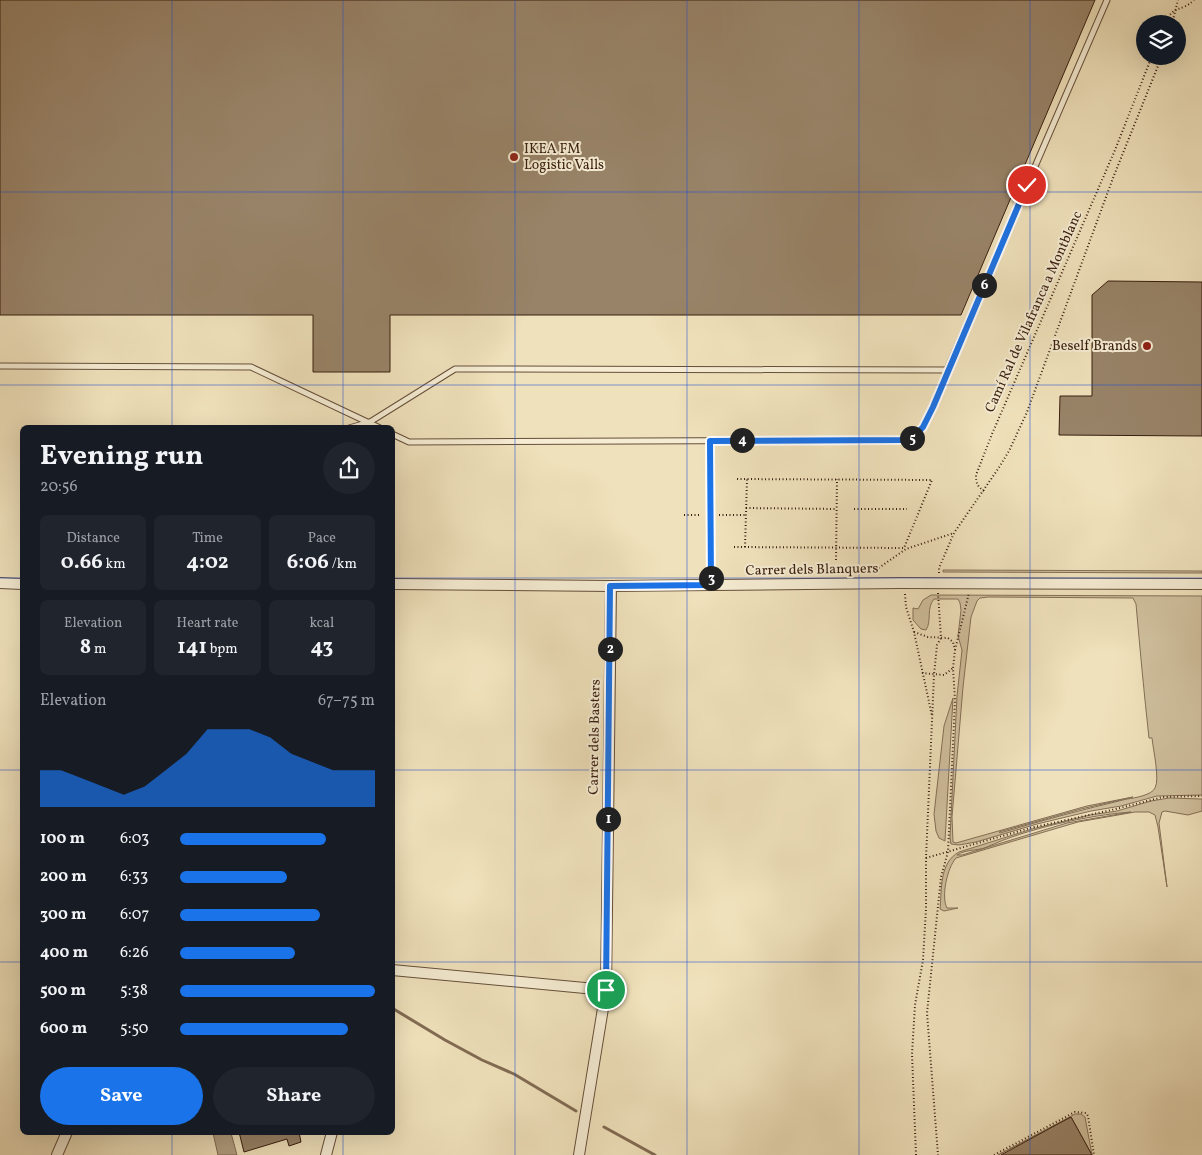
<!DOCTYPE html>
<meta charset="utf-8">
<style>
:root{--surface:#171b24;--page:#20242c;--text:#f1f3f6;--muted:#9ea1a6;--accent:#1a73e8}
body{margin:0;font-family:Vollkorn,serif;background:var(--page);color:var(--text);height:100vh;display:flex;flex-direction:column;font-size:19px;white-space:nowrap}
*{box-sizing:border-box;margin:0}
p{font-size:16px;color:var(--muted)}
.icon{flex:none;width:28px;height:28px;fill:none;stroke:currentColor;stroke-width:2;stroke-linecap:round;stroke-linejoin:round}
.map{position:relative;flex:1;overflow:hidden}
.drawer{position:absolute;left:20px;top:425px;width:375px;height:710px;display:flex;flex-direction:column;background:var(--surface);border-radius:8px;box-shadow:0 5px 20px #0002}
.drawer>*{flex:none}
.controls{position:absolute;left:1136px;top:15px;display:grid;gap:10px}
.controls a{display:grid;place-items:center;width:50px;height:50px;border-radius:50%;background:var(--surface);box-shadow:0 5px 20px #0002;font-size:25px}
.pin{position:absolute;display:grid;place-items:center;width:42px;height:42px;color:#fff;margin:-21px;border:2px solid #fff;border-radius:50%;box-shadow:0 1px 5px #0007}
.km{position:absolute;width:25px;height:25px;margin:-12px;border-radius:50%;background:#222;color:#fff;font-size:14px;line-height:25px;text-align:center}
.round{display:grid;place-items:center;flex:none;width:52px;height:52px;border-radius:26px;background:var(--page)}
.head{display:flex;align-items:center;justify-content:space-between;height:85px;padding:0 20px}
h1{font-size:28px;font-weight:700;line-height:38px}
.figures{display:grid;grid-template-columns:repeat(3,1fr);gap:8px;height:85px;padding:5px 20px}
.figures div{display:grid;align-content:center;border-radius:8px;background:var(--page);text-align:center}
.figures b{font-size:21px;font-weight:700}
.figures small{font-size:14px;font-weight:400}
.figures p{font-size:14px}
.chart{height:140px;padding:10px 20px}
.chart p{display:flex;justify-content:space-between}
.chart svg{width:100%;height:90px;margin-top:5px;fill:var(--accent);opacity:.7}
.button{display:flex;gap:10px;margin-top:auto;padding:10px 20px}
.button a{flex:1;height:58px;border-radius:30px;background:var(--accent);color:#fff;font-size:20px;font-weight:700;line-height:58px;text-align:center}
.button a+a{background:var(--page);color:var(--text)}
ul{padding:0 20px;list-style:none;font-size:16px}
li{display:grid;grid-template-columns:80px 60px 1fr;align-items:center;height:38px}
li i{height:12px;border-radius:6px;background:var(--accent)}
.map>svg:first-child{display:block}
</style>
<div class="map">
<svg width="1202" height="1155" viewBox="0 0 1202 1155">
<rect width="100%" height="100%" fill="#efe1bb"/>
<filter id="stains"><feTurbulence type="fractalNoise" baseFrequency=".004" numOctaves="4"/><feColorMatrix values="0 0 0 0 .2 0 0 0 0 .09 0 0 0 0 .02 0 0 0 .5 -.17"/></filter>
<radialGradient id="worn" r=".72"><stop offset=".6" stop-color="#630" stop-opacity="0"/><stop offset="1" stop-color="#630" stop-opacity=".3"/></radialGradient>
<!-- green -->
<g fill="#d0c09e" stroke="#846f56" fill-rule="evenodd">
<path d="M943,570L1202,571V573L943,572Z"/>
<path d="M931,595L1202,596V795L1157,796L1121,806L1091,811L1037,824L976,842L959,845L951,844L950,838L957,696L962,650L958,636L961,610L960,603L958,599H934C926,608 932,621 926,630L921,629L913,620V608L918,609L923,600ZM988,597L1133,598L1136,604C1140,649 1144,693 1149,738H1152C1153,749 1160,779 1155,788C1152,795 1135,798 1127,799C1085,809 1043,820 1000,833L999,832L1081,809L1133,797L1087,806L956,843L953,842L952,817L963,687L971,617L977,601L980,598Z"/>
<path d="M953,698L945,841L939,838L936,831L934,814L944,726Z"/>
<path d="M1169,798L1202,799V811L1188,815L1165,811L1162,812L1159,823L1167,887L1158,827L1155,815L1149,812H1135L1078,822L956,858C947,868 941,897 947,908H958L944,911L940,909C942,889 939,863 959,852L1032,829L1090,815L1117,811L1151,801ZM1131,812L1067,823L962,855H957C966,849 978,851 987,847C1025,829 1089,815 1131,812Z"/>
<path d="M1075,1114H1081L1085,1117L1092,1155L1071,1117L998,1155Z"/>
</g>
<!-- water -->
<path fill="#b19f81" stroke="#816b53" d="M213,1133H231L237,1155H218Z"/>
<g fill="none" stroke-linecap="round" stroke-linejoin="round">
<!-- stream -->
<g stroke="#816b53" stroke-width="3">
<path d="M392,1008L445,1040L482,1060L514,1074L576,1111"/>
<path d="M604,1127L655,1155"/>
</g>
</g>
<!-- building -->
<g fill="#988368" stroke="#391e0f">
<path d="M0,0H1095L961,315H390V372H313V315H0Z"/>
<path d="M1108,281L1202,282V436L1059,435L1060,396H1092V295Z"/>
<path d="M1071,1117L1092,1155H1001L1056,1125Z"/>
<path d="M239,1132H299L301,1142L289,1146L287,1139L244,1152Z"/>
</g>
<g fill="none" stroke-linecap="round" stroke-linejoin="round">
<defs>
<g id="service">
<path d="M0,366L251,367L380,428"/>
<path d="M349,428L370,422L455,369L947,370"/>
<path d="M392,434L409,442L900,440C903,440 908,440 912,438C926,433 942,385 947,370L1107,0"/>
<path d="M710,441L711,585"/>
</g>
<g id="minor">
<path d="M0,583L22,584"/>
<path d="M392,584L611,586L900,583L1202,584"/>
<path d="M392,970L606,990"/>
<path d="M57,1155L67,1132"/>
<path d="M326,1155L332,1132"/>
<path d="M579,1155L606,990L611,586"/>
</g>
</defs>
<!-- service casing -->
<use href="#service" stroke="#664f3a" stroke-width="7"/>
<!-- minor casing -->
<use href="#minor" stroke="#664f3a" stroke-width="12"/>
<!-- path -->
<g stroke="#391e0f" stroke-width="2" stroke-dasharray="1 2.5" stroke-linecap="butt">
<path d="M1165,24C1174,3 1181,13 1194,0"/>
<path d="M1172,24L1178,0"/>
<path d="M984,491C977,486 976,483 976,475L992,434L1115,150L1152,56"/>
<path d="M746,508L836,509"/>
<path d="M854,509H907"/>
<path d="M684,515H701"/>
<path d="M719,515H746"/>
<path d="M734,547L904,548L932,480L737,479"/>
<path d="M745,547L747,479"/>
<path d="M836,560L837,479"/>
<path d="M873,572L906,549L954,533"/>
<path d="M939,573V568L954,533L998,469L1009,451L1027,412L1113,178L1162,56"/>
<path d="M938,593L941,638"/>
<path d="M905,594L906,607L914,632L932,716"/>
<path d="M914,632L928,637L948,638L953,642L955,650L953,668L955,700L948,852L941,877L927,1013L938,1155"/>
<path d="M955,650L969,593"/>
<path d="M922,673L944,675L953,668"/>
<path d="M926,858L1030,828L1116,809L1163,797L1202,796"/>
<path d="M916,1155L912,1054L915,1005L923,960L926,909V858L934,675L937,645L941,638"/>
<path d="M994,1155L1075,1112L1086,1113L1088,1116L1094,1155"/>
</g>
<!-- service -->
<use href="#service" stroke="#f5ecd3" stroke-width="5"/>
<!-- minor -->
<use href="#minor" stroke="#f5ecd3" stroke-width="10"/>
</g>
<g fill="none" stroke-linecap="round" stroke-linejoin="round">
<defs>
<path id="route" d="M606,990L610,586L711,585L710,441L900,440L913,438L923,427L933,407L1027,185"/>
</defs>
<!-- route casing -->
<use href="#route" stroke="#fff" stroke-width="10"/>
<!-- route -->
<use href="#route" stroke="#1a73e8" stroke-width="6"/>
</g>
<!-- grid -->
<path fill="none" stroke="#1d4ed8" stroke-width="1" stroke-opacity="0.55" d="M172,0V428M343,0V428M515,0V1155M687,0V1155M859,0V1155M1030,0V1155M0,192H1202M0,385H1202M0,578H22M392,578H1202M0,770H22M392,770H1202M0,962H22M392,962H1202M172,1132V1155M343,1132V1155"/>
<!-- markers -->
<g fill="#8f2418" stroke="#f5ecd3" stroke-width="2">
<circle cx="514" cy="157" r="5"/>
<circle cx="1147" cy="346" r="5"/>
</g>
<g text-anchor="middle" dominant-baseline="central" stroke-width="4" stroke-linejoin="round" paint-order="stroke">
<!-- poi labels -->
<g font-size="14" fill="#391e0f" stroke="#f5ecd3" text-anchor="start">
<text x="524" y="149">IKEA FM<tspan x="524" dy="16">Logistic Valls</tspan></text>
<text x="1137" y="346" text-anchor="end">Beself Brands</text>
</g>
<!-- street labels -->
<g font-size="14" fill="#391e0f" stroke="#f5ecd3">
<text transform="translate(1034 312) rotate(-66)">Camí Ral de Vilafranca a Montblanc</text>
<text transform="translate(812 570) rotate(-1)">Carrer dels Blanquers</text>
<text transform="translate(595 737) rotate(-89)">Carrer dels Basters</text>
</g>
</g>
<rect width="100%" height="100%" filter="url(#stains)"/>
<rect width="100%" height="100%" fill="url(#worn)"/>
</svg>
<div class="controls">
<a><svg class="icon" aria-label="layers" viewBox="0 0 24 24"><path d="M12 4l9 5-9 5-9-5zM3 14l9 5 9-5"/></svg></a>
</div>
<div class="pin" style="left:606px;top:990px;background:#1e9e55"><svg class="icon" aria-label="arrive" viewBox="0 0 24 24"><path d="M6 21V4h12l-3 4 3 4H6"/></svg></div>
<div class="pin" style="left:1027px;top:185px;background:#d93025"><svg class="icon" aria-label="check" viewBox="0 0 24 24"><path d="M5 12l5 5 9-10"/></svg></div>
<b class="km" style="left:608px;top:819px">1</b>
<b class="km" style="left:610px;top:649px">2</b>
<b class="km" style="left:711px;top:578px">3</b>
<b class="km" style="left:742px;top:440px">4</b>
<b class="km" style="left:912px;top:438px">5</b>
<b class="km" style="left:984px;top:285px">6</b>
<section class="drawer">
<div class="head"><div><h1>Evening run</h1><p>20:56</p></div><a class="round"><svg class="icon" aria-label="share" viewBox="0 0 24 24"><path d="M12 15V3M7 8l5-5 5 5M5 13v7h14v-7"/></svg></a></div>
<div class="figures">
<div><p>Distance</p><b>0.66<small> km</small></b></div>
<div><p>Time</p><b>4:02</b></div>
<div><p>Pace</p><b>6:06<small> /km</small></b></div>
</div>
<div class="figures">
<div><p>Elevation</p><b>8<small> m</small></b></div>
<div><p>Heart rate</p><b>141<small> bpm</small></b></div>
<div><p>kcal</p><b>43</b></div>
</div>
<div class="chart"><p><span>Elevation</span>67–75 m</p>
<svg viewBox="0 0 160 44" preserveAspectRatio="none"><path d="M0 44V26L10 26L20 30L30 34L40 38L50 34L60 26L70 18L80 6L90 6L100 6L110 10L120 18L130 22L140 26L150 26L160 26V44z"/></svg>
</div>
<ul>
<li><b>100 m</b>6:03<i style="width:75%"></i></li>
<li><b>200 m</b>6:33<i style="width:55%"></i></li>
<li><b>300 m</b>6:07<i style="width:72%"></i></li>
<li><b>400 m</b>6:26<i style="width:59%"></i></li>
<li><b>500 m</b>5:38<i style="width:100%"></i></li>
<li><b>600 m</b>5:50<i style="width:86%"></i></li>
</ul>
<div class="button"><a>Save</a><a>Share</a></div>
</section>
</div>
